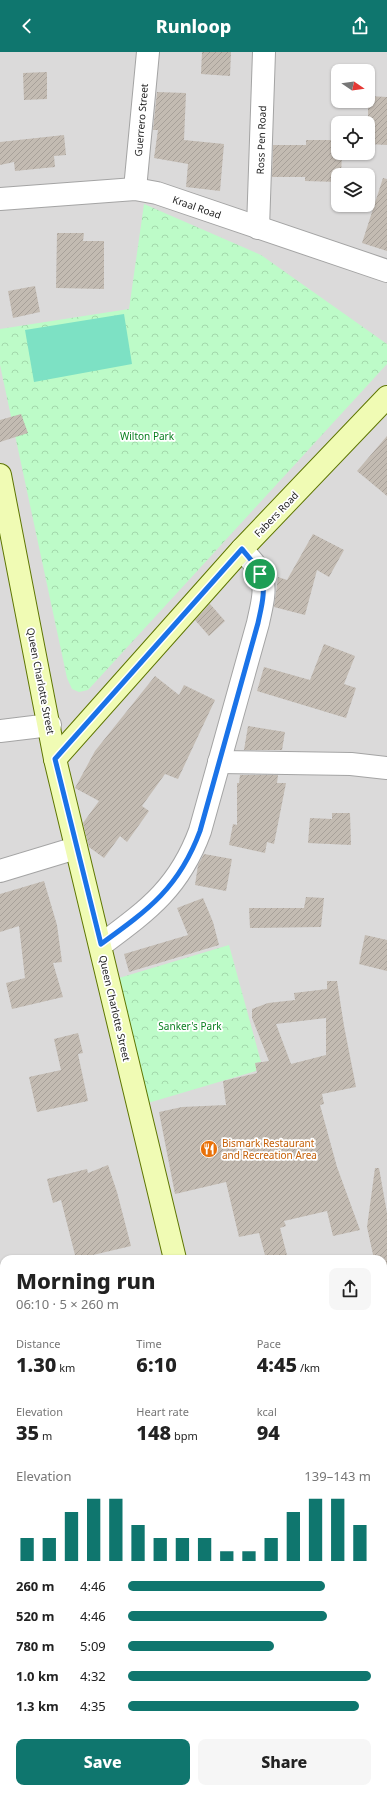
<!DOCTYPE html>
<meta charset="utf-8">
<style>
:root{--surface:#fff;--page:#f6f6f6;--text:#222;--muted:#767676;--accent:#0f766e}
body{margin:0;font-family:"Noto Sans",sans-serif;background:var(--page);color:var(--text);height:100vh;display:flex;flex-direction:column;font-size:15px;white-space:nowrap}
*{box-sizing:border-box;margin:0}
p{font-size:13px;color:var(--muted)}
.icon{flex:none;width:22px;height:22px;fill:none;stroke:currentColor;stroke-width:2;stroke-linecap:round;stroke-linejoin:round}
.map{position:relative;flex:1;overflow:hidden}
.side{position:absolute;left:0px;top:1203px;width:387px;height:538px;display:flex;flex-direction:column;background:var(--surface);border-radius:12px 12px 0 0;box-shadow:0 1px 3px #0004}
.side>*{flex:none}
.needle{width:26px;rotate:103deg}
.fabs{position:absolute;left:331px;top:12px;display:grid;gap:8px}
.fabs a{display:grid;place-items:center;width:44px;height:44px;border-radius:8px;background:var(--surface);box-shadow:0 1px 3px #0004;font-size:20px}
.pin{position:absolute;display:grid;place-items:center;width:34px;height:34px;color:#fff;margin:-17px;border:2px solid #fff;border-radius:50%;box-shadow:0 1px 4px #0007}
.round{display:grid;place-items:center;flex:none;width:42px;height:42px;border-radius:8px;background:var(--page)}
.head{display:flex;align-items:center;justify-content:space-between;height:68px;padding:0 16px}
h1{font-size:22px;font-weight:800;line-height:30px}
.stats{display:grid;grid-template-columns:repeat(3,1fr);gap:6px;height:68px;padding:4px 16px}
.stats div{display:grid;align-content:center}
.stats b{font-size:20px;font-weight:800}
.stats small{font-size:11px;font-weight:400}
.stats p{font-size:11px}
.chart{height:112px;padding:8px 16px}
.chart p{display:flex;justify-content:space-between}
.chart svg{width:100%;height:72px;margin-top:4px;stroke:var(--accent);stroke-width:6}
.cta{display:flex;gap:8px;margin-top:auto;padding:8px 16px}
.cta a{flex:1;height:46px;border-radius:8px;background:var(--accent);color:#fff;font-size:16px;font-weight:800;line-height:46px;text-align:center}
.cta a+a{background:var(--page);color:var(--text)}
ul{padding:0 16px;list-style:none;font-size:13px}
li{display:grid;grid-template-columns:64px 48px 1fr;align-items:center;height:30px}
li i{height:10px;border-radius:5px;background:var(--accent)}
header{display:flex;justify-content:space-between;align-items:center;height:52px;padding:0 16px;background:var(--accent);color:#fff;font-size:18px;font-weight:800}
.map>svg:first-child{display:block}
</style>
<header><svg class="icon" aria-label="back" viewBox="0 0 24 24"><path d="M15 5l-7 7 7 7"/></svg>Runloop<svg class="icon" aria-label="share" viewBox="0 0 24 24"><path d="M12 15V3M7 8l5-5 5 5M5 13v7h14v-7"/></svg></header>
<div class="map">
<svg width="387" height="1741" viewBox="0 0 387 1741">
<defs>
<pattern id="park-crowns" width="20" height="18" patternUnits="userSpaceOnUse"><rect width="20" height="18" fill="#bdfbc8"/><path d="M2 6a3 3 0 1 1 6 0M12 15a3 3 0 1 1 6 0" fill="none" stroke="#a2d7ab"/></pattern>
<pattern id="water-waves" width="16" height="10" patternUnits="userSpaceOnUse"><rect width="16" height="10" fill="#a1cade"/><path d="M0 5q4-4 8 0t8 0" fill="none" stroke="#8aadbe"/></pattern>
<pattern id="building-hatch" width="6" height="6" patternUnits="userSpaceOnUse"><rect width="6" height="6" fill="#c3bbb2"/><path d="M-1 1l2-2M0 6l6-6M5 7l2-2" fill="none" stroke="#a7a099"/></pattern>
</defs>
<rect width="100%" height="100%" fill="#efece2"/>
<!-- residential -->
<g fill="#dbdada" fill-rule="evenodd">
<path d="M0,0H387V1721H383V1207H4V1247L0,1237ZM338,19H368V49H338ZM338,71H368V101H338ZM338,123H368V153H338Z"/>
<path d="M58,1737H155L131,1741H59Z"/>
</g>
<!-- park -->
<g fill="url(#park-crowns)">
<path d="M144,152L261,203L387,292V312L88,638L79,640L72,637L67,626L0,313V277L129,257Z"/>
<path d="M229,893L261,1010L256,1011V1019L148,1051L119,926Z"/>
</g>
<!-- pitch -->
<path fill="#7de1c4" d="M124,262L132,312L34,330L25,278Z"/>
<!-- water -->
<g fill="url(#water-waves)">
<path d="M0,1237L4,1247V1737H58L59,1741H0Z"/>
<path d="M383,1721H387V1741H131L155,1737H383Z"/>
</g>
<!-- building -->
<g fill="url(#building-hatch)" fill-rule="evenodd">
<path d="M202,0H231L230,24L201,22Z"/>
<path d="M47,20V47L24,48L23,21Z"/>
<path d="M157,40L186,41L184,88L224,92L220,139L186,135L188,112L154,106L158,78H153Z"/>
<path d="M368,44L387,45V93L368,92Z"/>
<path d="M64,83L66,103L54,104L55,115L15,119L14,110L0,113V90Z"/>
<path d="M306,88H338V101H342L341,123H338V130L305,129V125H272L273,93H306Z"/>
<path d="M383,126L387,127V199L362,191Z"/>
<path d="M57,181H84L83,189H104V237L56,236Z"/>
<path d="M35,234L40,260L13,266L8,239Z"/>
<path d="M21,362L28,381L0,390V368Z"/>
<path d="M387,384V444L357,419Z"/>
<path d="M313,482L344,498L329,525L317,518L305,563L274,555L278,525L287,528Z"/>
<path d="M210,552L225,569L209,584L195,568Z"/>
<path d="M324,592L355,604L344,632L356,636L346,666L257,639L264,615L310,628Z"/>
<path d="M155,624L179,643L184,633L215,648L178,727L165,722L142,754L149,759L127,790L120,784L104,806L89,795L83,771L99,749L75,736L95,699Z"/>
<path d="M248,674L285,680L282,698H244Z"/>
<path d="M240,723H278L277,731H286L274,792L267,790L265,801L229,793L233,772L237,773V731H239Z"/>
<path d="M332,761H350L351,793L308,791L310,766L332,767Z"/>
<path d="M204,802L232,807L226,839L195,833L198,813Z"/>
<path d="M44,829L57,873L62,910L53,911L63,945L12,957L6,931L25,926L19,874L0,880V842Z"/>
<path d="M306,845L324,846L321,875L250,876L249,856H304Z"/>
<path d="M203,846L213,870L219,893L129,920L124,902L188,883L177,856Z"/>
<path d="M365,883L387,888V919L359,912Z"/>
<path d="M327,929H337L344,974L356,1035L322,1042L324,1052L320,1053L337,1115L360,1178L333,1184L327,1159L284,1169L286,1174L280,1176L288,1207H266L259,1181L239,1185L226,1130L175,1142L159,1060L182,1055L226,1053L223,1029L257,1021L255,1011L269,1009L252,966V957L268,951L295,948L294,941L327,937ZM326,966V1003L291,1012L276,972Z"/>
<path d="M78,981L83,1001L78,1002L88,1049L37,1060L29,1025L61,1018L54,987Z"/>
<path d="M108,1113L117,1140L131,1194L76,1207L61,1148L53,1151L47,1127L87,1117L88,1121Z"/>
<path d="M375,1116H379L387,1161V1228L383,1229V1207H374L367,1175Z"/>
</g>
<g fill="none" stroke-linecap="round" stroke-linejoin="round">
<defs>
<g id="street">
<path d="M135,137L148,0"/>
<path d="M0,147L135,137L157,141L387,219"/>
<path d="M258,176L264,0"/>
<path d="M0,679L50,673"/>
<path d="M219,710L351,712L387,716"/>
<path d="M0,819L76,796"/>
<path d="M101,893C148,858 179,836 200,779L258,571C261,556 267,538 261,522C257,513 248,505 242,497"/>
<path d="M383,1698L387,1699"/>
</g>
<g id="secondary">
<path d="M0,423L55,707L175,1207"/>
<path d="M55,707L242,497L387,345"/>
<path d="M383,1366L387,1365"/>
<path d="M383,1662L387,1659"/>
<path d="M316,1737V1741"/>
</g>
</defs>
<!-- street casing -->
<use href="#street" stroke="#a4a4a4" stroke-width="24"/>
<!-- secondary casing -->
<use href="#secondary" stroke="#5e7602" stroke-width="24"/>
<!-- street -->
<use href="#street" stroke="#fff" stroke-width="22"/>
<!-- secondary -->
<use href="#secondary" stroke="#f0fbb4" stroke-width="22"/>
</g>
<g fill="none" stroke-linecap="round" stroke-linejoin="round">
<defs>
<path id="route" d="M242,497C248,505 257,513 260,522C267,538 261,556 258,571L200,779C179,836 148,858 101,892L55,707Z"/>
</defs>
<!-- route casing -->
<use href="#route" stroke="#fff" stroke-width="8"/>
<!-- route -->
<use href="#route" stroke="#1a73e8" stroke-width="5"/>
</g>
<!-- icons -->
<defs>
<symbol id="restaurant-disc" viewBox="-11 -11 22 22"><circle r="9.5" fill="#e8710a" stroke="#fff"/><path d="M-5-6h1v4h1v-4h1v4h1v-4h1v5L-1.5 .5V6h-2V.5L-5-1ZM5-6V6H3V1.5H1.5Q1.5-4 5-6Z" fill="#fff"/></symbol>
</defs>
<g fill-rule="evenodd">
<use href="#restaurant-disc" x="199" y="1087" width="20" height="20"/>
</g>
<g text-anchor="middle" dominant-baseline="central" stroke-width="3.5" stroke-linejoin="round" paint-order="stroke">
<!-- street labels -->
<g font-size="10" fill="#1d1d1d" stroke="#fff">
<text transform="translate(141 68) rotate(-85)">Guerrero Street</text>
<text transform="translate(261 88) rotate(-88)">Ross Pen Road</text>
<text transform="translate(197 155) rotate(19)">Kraal Road</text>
<text transform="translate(276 462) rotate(-46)">Fabers Road</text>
<text transform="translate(41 629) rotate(79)">Queen Charlotte Street</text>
<text transform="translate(115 956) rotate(77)">Queen Charlotte Street</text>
</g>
<!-- park labels -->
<g font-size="10" fill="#087e1e" stroke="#fff">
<text x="147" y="384">Wilton Park</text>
<text x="190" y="974">Sanker's Park</text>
</g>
<!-- food labels -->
<g font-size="10" fill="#c56008" stroke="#fff" text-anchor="start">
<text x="222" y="1091">Bismark Restaurant<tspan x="222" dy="12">and Recreation Area</tspan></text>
</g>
</g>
</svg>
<div class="fabs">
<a><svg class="needle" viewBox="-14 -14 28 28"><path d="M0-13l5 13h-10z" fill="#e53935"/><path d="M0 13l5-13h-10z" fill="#767676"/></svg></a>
<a><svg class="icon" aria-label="locate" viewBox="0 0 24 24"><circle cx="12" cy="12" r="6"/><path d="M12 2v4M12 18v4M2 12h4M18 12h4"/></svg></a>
<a><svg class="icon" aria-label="layers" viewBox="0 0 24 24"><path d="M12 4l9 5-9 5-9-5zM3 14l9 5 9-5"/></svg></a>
</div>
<div class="pin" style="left:260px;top:522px;background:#1e9e55"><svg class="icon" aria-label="arrive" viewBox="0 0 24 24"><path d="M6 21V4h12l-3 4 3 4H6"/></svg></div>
<section class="side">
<div class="head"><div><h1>Morning run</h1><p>06:10 · 5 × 260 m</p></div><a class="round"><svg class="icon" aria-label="share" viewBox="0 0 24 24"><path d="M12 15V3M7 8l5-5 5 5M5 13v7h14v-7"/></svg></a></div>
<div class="stats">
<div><p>Distance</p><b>1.30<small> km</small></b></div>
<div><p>Time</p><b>6:10</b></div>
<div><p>Pace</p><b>4:45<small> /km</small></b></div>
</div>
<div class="stats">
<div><p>Elevation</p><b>35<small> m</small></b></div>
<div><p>Heart rate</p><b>148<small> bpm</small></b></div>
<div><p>kcal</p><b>94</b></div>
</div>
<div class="chart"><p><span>Elevation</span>139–143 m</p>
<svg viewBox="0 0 160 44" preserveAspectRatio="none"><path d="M5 44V30M15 44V30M25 44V14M35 44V6M45 44V6M55 44V22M65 44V30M75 44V30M85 44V30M95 44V38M105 44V38M115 44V30M125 44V14M135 44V6M145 44V6M155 44V22"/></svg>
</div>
<ul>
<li><b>260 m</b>4:46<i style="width:81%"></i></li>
<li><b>520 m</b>4:46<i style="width:82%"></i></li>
<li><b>780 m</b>5:09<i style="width:60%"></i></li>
<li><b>1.0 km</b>4:32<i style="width:100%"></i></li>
<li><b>1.3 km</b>4:35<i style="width:95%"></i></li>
</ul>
<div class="cta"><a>Save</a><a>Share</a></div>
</section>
</div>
